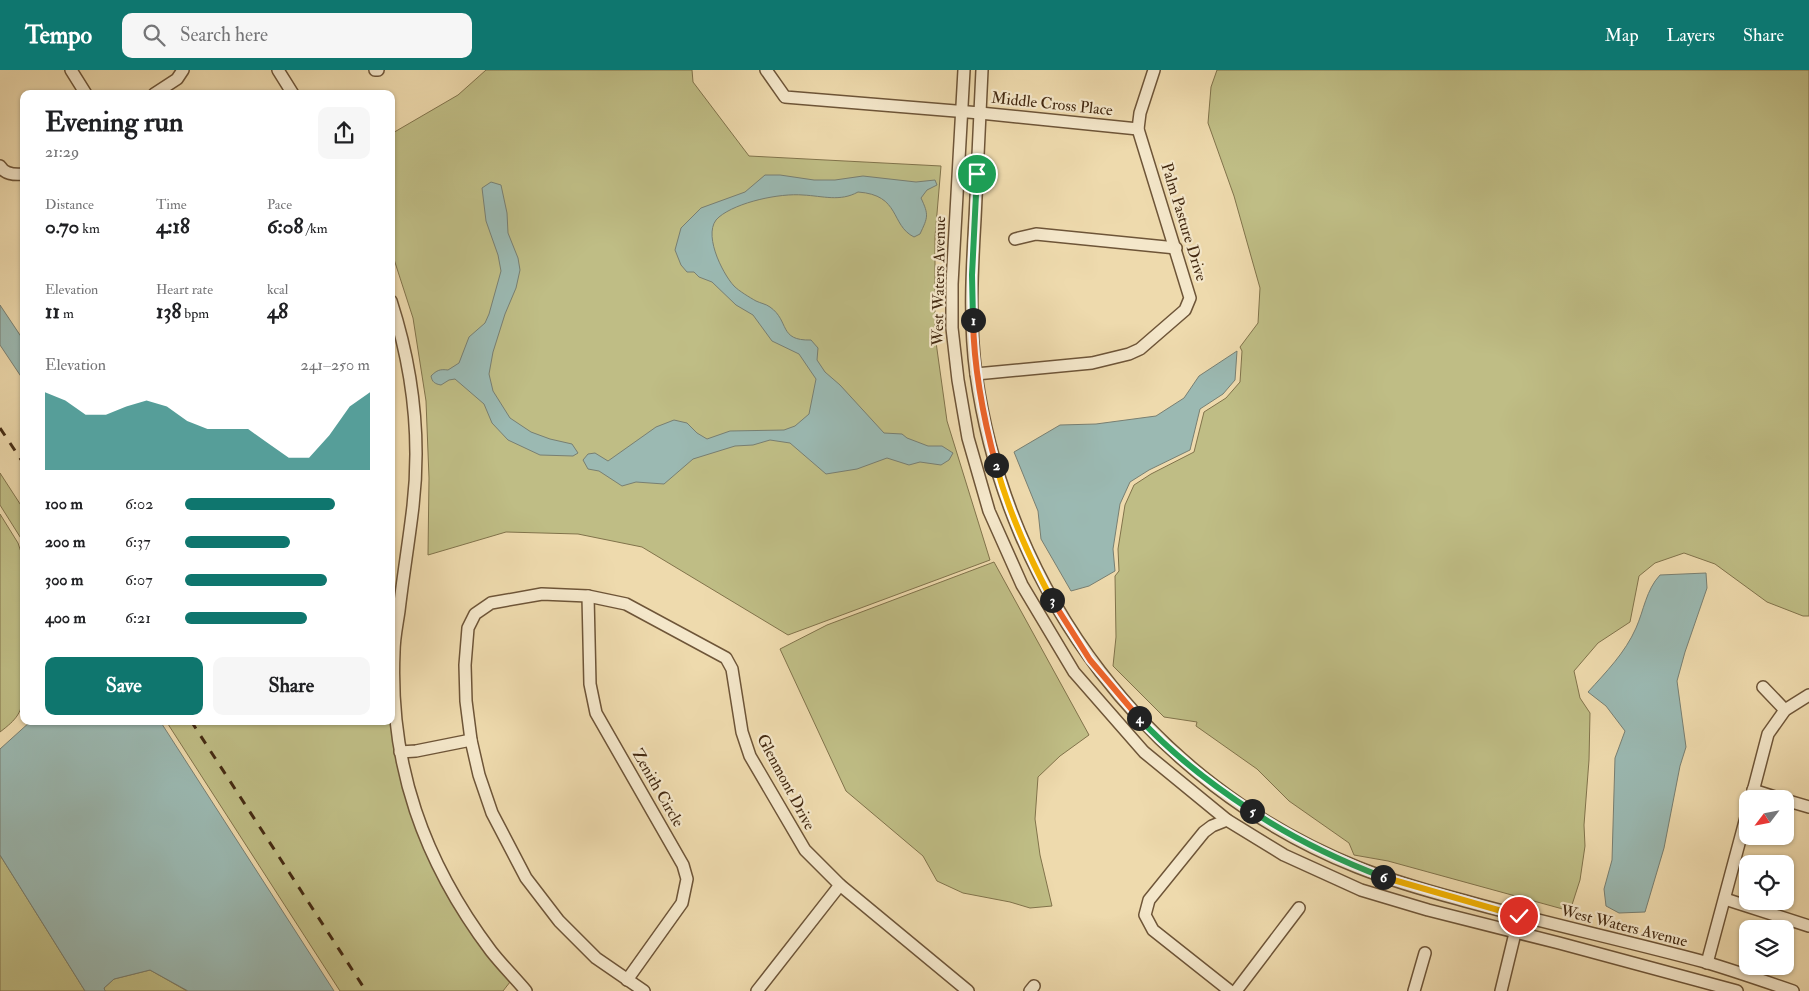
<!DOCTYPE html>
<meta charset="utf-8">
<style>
:root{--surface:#fff;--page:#f6f6f6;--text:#202124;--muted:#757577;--accent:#0f766e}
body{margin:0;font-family:"IM FELL Double Pica",serif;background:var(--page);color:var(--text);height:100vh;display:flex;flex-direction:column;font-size:19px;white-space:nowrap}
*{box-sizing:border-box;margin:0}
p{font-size:16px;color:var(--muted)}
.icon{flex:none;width:28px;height:28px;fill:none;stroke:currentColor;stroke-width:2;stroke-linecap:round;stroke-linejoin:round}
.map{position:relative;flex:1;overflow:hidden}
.sheet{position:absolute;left:20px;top:20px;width:375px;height:635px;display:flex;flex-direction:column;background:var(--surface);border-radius:10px;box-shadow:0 1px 4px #0004}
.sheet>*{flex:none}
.needle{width:32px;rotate:238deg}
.controls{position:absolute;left:1739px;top:720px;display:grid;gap:10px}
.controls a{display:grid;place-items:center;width:55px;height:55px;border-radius:10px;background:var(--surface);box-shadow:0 1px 4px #0004;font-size:25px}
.pin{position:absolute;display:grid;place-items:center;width:42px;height:42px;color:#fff;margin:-21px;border:2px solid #fff;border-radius:50%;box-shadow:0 1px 5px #0007}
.km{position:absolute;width:25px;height:25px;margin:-12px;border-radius:50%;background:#222;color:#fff;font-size:14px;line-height:25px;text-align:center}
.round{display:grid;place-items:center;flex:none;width:52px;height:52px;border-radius:10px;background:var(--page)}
.overview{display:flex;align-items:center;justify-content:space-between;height:85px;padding:0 25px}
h1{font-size:28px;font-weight:700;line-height:38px}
.figures{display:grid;grid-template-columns:repeat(3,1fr);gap:8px;height:85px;padding:5px 25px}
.figures div{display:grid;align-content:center}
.figures b{font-size:21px;font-weight:700}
.figures small{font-size:14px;font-weight:400}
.figures p{font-size:14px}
.chart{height:140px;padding:10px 25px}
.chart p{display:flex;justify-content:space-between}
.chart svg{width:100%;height:90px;margin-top:5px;fill:var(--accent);opacity:.7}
.action{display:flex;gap:10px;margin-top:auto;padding:10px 25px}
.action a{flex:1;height:58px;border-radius:10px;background:var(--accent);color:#fff;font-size:20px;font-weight:700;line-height:58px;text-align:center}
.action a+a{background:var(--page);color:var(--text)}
ul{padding:0 25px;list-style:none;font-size:16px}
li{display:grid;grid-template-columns:80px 60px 1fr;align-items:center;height:38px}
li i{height:12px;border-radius:6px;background:var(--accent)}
header{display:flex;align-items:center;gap:30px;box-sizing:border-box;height:70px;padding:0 25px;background:var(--accent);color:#fff}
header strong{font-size:24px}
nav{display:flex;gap:28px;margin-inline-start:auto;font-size:18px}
.search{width:350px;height:45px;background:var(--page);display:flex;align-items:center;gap:12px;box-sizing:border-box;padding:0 18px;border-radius:10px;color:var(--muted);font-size:19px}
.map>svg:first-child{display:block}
</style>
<header>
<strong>Tempo</strong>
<div class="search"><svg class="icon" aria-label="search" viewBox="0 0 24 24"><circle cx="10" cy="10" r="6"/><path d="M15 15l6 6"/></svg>Search here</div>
<nav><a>Map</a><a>Layers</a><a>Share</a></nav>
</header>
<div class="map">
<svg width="1809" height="921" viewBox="0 0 1809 921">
<rect width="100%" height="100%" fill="#eedaad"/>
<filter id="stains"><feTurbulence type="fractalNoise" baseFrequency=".004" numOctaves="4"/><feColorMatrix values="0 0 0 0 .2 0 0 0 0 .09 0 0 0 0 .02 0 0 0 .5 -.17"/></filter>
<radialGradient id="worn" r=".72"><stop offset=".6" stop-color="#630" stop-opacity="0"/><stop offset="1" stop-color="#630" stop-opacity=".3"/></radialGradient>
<!-- green -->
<g fill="#bfbd85" stroke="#81734b">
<path d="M486,0H692L693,12L749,86L941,96L935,167V265L947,351L990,490L788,565L642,477L578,464L506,462L428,485L429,408L426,331L413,248L391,180V64L458,25Z"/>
<path d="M1217,0H1809V546H1803L1767,532L1715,494L1684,483L1655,493L1639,506L1630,552L1598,573L1574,601L1580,628L1590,643L1589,690L1584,755L1585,776L1580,810L1570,841L1388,791L1354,785L1349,773L1289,731L1257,699L1196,656L1197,652L1164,647L1113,596L1116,567L1115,506L1119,501L1118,479L1125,435L1134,415L1151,404L1194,382L1204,342L1226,328L1240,312L1242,281L1240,277L1258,253L1260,218L1234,126L1208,53L1211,17Z"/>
<path d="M0,403L24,440V476L22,470L0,435Z"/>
<path d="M0,444L18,473L24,491V622C22,643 17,649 0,662Z"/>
<path d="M994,492L1089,665L1060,686L1038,707L1035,749L1040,785L1052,836L1030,838L1010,832L963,823L937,811L923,786L846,721L780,579L827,555Z"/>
<path d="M166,651H390C405,754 440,833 510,912L503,921H340Z"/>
<path d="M0,785L85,921H0Z"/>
<path d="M150,900L187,921H105L104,918L114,909Z"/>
</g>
<!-- water -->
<g fill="#9bb9b2" stroke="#787f72">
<path d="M765,105H780L814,110H835L863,106L916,112L935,110L937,115L927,120L921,128C929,145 928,147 920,164L914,167C890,155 901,125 858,122C840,132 823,126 803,125C780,123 737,132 719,147C701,161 722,203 734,216C739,221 749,227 756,231C760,233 766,234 770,237C790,251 778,271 811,270L818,278L817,290L825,302L840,315L884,363L902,364L907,368L928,376H942L953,383L949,390L941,395L920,392L909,395L887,388L857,399L826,404L790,373L770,370L753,375L735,376L693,389L664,414L636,412L622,416L599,401L588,399L583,390L588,384L595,383L608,391L656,357L674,350L687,353L697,363L707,369L730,361L784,360L795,356L809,344L816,309L799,284L772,271L753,245L736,235L712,212L699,207L694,202H687L681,195L675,180L681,158L701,138L745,122Z"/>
<path d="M491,112L501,115L507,143L508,163L518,188L520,200L516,218L505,244L493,282L489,304L493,321L510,348L531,362L550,369L572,374L578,383L573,386L540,385L508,370L492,353L484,334L455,309L449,310L441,315C435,314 432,312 431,306C437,300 440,299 448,300L459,293L469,267L485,253L489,244L501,201L498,185L486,151L482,118Z"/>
<path d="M0,235L24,271V311L0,275Z"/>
<path d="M1237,281L1235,310L1223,324L1200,339L1190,380L1149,400L1130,412L1120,434L1113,479L1115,501L1089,516L1071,521L1041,469L1038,441L1014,382L1060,355L1096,354L1156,346L1184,328L1199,306Z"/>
<path d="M1706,503L1707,518L1685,582L1677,611L1686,677L1680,696L1664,778L1645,842L1619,843L1606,836L1604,819L1612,790L1615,688L1625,661L1606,636L1588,622C1606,602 1625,583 1636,558C1644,540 1646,520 1660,505Z"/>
<path d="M31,651H160L334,921H188L150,900L114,909L104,918L105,921H85L0,785V679Z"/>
</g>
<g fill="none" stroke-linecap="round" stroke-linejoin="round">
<defs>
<g id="minor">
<path d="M71,0L86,24"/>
<path d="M278,0L293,24"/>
<path d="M375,0H378"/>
<path d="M766,0L785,27L980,43L1138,59"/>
<path d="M964,0L952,214V258L958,310L968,368L989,441L1022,515L1074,602L1144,682L1227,750L1284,785L1361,820L1428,840L1559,873L1737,921"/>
<path d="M982,0C980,50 977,99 975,149C972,200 969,253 976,304C1007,524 1150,714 1357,797C1390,810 1424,820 1458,829C1540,852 1623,870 1705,892C1735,901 1764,911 1793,921"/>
<path d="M154,24L177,9L183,0"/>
<path d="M0,96C5,105 15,105 24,104"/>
<path d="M1015,169L1036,164L1176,178"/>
<path d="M391,231C412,296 421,367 413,436C409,471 403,506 399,541C397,555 394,568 394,582C389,695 424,792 491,881C502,895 515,908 526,921"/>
<path d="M976,304L1092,293L1129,284L1140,279L1185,240L1190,228L1138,59L1140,43L1154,0"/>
<path d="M588,526L590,614L596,643L683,795L687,809L682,833L627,910"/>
<path d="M1763,617L1785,640"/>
<path d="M400,682L416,681L471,670"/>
<path d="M1753,720L1781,729"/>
<path d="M1751,729L1768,664L1785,640L1809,625"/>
<path d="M1785,730L1809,737"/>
<path d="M1227,750L1212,756L1204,762L1149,830L1145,845L1153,860L1230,921"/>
<path d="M1725,829L1809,856"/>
<path d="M1707,893L1748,740"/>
<path d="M644,921L596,888L559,851L526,808L492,743L479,705L471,670L466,631L465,595L468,558L475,544L491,533L542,524L588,526L626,534L726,588L732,599L742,662L750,686L805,780L840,815L968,921"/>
<path d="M757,921L840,815"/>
<path d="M1030,921L1034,916"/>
<path d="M1236,921L1299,838"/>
<path d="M1414,921L1425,883"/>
<path d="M1501,921L1517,855"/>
</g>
</defs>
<!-- minor casing -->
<use href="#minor" stroke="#6e5538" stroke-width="14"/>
<!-- minor -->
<use href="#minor" stroke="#f4e7ca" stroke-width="11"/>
<!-- rail -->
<g stroke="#432911" stroke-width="3" stroke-dasharray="9 9" stroke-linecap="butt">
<path d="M0,358L24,394"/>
<path d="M191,651L366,921"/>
</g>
</g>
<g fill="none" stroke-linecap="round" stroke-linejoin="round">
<defs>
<path id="split-1" d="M973,250L972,205L977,104"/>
<path id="split-2" d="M973,250C974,300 983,347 996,395"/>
<path id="split-3" d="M996,395C1009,443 1029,487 1052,530"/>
<path id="split-4" d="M1052,530L1090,590L1139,648"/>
<path id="split-5" d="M1139,648C1172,684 1212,715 1252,741"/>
<path id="split-6" d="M1252,741C1294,769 1336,789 1383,807"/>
<path id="split-7" d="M1383,807L1519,846"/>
</defs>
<!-- split-1 casing -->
<use href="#split-1" stroke="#fff" stroke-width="10"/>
<!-- split-2 casing -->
<use href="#split-2" stroke="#fff" stroke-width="10"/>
<!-- split-3 casing -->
<use href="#split-3" stroke="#fff" stroke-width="10"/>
<!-- split-4 casing -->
<use href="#split-4" stroke="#fff" stroke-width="10"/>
<!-- split-5 casing -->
<use href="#split-5" stroke="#fff" stroke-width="10"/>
<!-- split-6 casing -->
<use href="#split-6" stroke="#fff" stroke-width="10"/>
<!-- split-7 casing -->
<use href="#split-7" stroke="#fff" stroke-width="10"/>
<!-- split-1 -->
<use href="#split-1" stroke="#22a559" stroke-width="6"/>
<!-- split-2 -->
<use href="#split-2" stroke="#f0652b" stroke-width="6"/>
<!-- split-3 -->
<use href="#split-3" stroke="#f5b400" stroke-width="6"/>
<!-- split-4 -->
<use href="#split-4" stroke="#f0652b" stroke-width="6"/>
<!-- split-5 -->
<use href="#split-5" stroke="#22a559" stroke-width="6"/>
<!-- split-6 -->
<use href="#split-6" stroke="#22a559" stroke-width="6"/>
<!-- split-7 -->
<use href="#split-7" stroke="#f5b400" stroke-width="6"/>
</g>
<g text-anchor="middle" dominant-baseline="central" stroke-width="4.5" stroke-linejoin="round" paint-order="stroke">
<!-- street labels -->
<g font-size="16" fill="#432911" stroke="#f4e7ca">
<text transform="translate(1052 34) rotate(6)">Middle Cross Place</text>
<text transform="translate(1184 152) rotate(73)">Palm Pasture Drive</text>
<text transform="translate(939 211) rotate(-89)">West Waters Avenue</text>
<text transform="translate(786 712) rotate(62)">Glenmont Drive</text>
<text transform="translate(658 718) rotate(60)">Zenith Circle</text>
<text transform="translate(1624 856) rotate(14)">West Waters Avenue</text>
</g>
</g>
<rect width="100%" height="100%" filter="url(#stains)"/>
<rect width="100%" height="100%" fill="url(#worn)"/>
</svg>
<div class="controls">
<a><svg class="needle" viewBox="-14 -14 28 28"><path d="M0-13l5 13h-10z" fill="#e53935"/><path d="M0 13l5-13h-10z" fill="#757577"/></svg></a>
<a><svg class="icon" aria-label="locate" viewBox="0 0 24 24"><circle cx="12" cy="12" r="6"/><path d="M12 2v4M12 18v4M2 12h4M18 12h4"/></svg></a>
<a><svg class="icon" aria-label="layers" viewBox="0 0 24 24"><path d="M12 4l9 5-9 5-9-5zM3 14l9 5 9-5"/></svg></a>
</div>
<div class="pin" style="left:977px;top:104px;background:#1e9e55"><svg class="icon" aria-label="arrive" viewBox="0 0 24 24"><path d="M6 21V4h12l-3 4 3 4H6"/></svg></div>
<div class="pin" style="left:1519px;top:846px;background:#d93025"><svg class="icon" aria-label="check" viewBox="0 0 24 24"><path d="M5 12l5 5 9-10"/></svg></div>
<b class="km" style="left:973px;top:250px">1</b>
<b class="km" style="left:996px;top:395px">2</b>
<b class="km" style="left:1052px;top:530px">3</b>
<b class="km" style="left:1139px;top:648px">4</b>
<b class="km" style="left:1252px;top:741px">5</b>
<b class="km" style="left:1383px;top:807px">6</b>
<section class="sheet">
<div class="overview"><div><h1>Evening run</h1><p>21:29</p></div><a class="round"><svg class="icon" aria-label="share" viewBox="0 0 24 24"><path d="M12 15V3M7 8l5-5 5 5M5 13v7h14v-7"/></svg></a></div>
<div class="figures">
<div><p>Distance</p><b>0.70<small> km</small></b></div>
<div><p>Time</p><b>4:18</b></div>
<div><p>Pace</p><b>6:08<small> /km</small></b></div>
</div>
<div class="figures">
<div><p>Elevation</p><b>11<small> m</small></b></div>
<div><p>Heart rate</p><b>138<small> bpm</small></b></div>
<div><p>kcal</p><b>48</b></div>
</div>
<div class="chart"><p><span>Elevation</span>241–250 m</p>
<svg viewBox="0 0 160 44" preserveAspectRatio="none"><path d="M0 44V6L10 10L20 17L30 17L40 13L50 10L60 13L70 20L80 24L90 24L100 24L110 31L120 38L130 38L140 27L150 13L160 6V44z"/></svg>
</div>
<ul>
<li><b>100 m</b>6:02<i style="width:81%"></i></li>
<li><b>200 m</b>6:37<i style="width:57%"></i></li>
<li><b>300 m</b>6:07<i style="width:77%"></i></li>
<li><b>400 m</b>6:21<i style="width:66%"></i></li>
</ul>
<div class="action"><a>Save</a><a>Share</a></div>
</section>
</div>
